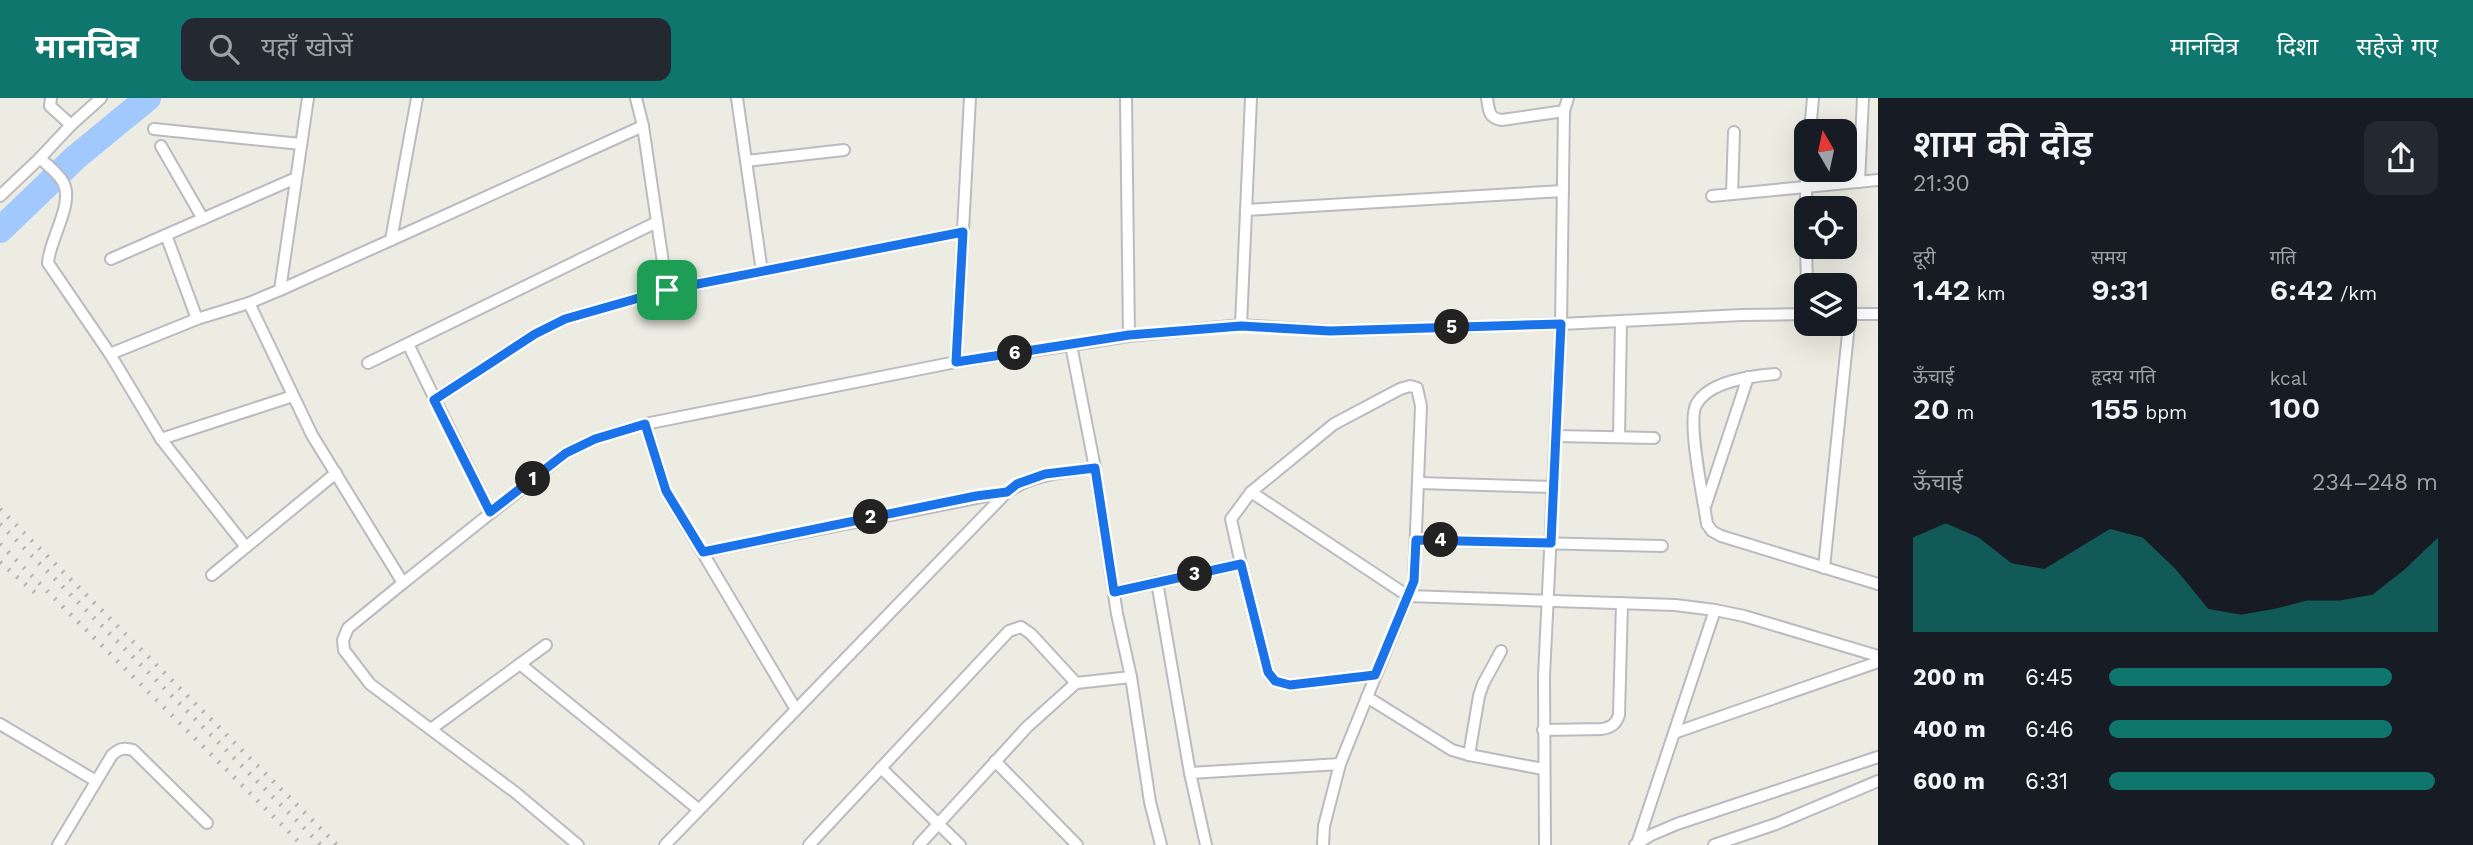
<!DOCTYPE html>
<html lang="hi">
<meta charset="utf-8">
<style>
:root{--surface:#171b24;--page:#242831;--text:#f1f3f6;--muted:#9ea1a6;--accent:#0f766e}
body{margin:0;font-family:"Work Sans","Noto Sans Devanagari",sans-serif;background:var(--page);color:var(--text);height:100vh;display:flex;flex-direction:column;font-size:26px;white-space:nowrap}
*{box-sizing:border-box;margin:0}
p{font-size:23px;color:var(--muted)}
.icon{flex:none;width:38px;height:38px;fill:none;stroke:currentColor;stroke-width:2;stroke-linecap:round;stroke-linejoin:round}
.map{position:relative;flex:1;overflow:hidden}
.side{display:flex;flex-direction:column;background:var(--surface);width:595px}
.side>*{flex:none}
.needle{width:46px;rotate:351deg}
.tools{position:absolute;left:1794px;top:21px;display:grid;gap:14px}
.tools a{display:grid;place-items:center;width:63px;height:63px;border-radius:14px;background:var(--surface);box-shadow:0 7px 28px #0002;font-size:35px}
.pin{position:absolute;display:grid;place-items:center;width:60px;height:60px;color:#fff;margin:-30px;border-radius:14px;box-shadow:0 4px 10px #0006}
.km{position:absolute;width:35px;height:35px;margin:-18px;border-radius:50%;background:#222;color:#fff;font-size:19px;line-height:35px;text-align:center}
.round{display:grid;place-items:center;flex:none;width:74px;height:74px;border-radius:14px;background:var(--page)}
.overview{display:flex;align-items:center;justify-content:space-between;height:119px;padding:0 35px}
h1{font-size:38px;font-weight:600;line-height:52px}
.metrics{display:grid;grid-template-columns:repeat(3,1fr);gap:10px;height:119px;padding:7px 35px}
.metrics div{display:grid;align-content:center}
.metrics b{font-size:30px;font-weight:600}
.metrics small{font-size:19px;font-weight:400}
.metrics p{font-size:19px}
.chart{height:196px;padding:14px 35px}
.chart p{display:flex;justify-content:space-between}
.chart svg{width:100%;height:126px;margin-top:7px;fill:var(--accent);opacity:.7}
ul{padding:0 35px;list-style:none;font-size:23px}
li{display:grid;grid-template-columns:112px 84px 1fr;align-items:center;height:52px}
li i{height:18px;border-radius:9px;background:var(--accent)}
header{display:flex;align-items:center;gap:42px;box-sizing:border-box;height:98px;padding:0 35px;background:var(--accent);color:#fff}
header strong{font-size:33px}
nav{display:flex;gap:38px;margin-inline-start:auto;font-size:24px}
.search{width:490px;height:63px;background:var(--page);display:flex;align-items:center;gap:18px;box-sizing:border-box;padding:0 24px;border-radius:14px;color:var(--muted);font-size:26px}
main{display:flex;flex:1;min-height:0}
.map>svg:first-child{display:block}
</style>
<header>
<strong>मानचित्र</strong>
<div class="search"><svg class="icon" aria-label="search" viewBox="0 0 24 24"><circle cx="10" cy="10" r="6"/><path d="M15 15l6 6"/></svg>यहाँ खोजें</div>
<nav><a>मानचित्र</a><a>दिशा</a><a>सहेजे गए</a></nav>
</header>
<main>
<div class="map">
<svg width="1878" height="747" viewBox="0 0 1878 747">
<rect width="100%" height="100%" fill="#edece2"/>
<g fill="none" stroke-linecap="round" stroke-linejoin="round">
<!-- river -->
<path stroke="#a2c9fd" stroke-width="26" d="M0,132L76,59L148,0"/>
<defs>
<g id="street">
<path d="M51,0L50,8L71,27"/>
<path d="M101,0L71,27L40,60C47,67 58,75 63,84C75,105 49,142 48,165L110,256L197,221L249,205"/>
<path d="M308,0L280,192L249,205L312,337L403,485L566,355L595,341L645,326L956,264L1071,247L1095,370L1117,516L1131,579L1150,704L1161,747"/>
<path d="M636,0L643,28L667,192"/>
<path d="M737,0L762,174"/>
<path d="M1126,0L1129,238"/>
<path d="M1487,0C1489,12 1488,20 1502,22L1564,13"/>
<path d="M154,31L301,46"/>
<path d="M1810,33L1813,0"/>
<path d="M161,48L203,121"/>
<path d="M746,63L844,52"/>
<path d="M1859,84L1863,0"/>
<path d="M1732,96L1734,34"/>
<path d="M0,98L40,60"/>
<path d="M1712,98L1878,82"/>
<path d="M1246,112L1563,93"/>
<path d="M166,137L197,221"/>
<path d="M1806,139V72"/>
<path d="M391,142L643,28"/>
<path d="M1806,149L1807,187"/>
<path d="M111,161L296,80"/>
<path d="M280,192L391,142L417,0"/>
<path d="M1846,216H1878"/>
<path d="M1241,227L1251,0"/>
<path d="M408,246L490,414"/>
<path d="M1071,247L1129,238L1241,227L1330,233L1561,226L1742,217L1806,216"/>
<path d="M110,256L161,341L293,298"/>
<path d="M956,264L970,0"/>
<path d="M368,265L657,124"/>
<path d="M1775,276C1752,278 1708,283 1696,307C1687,324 1704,404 1707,426L1712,433L1721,438L1878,486"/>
<path d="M434,302L535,236L565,221L667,192L963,134"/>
<path d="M645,326L666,393L795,610"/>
<path d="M1556,338L1654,340"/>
<path d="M1619,339L1621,223"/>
<path d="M161,341L246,449"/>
<path d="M1419,385L1553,389"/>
<path d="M1251,394L1334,326L1400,291L1410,288L1417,290L1421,308L1414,483L1340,666L1324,728L1323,747"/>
<path d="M1706,406L1748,279"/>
<path d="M1416,442L1662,448"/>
<path d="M703,454L1007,394"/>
<path d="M1241,466L1268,574L1275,583L1290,587L1375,577"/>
<path d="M1824,470L1850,216"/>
<path d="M212,477L336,375"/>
<path d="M1157,484L1190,675L1206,747"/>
<path d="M403,485L348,530L343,542L344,552L370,586L516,695L578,747"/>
<path d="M1114,494L1241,466L1231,421L1251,394L1408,498L1675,507L1715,512L1744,518L1878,558"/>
<path d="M520,566L698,711"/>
<path d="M1367,599L1452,652L1469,657L1543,671"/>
<path d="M0,626L96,683"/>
<path d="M431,631L546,547"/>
<path d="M1543,632L1602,631C1612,629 1616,626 1619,617L1622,505"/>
<path d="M1674,635L1878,564"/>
<path d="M1469,657L1479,598L1483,586L1501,553"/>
<path d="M995,663L1077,747"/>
<path d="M881,670L960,747"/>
<path d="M1190,675L1340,666"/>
<path d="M1637,746L1715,512"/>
<path d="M58,747L112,657C119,651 123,649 133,652L207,725"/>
<path d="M665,747L1007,394C1034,376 1063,374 1095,370"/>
<path d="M809,747L1009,533L1021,529L1031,536L1076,585"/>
<path d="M919,747L1027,629L1076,585L1131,579"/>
<path d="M1545,747L1544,578L1561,226L1564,13L1568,0"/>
<path d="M1635,747L1651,737L1677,726L1878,659"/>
<path d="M1714,747L1776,726L1878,683"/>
</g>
</defs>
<!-- street casing -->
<use href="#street" stroke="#babbc1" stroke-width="14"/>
<!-- street -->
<use href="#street" stroke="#fff" stroke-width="10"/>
<!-- rail -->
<g stroke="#b3b4b4" stroke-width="4.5" stroke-dasharray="2 9" stroke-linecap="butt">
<path d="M0,411L337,747"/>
<path d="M0,426L321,747"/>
<path d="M0,446L302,747"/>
<path d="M0,464L41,500"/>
</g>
</g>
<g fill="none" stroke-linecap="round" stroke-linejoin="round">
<defs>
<path id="route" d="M963,134L956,264L1129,237L1241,228L1330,233L1561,226L1551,445L1416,442L1414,483L1375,577L1290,587L1275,583L1268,574L1241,466L1114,494L1095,370L1045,376L1017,386L1007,394L976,398L703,454L666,393L645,326L595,341L566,355L490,414L434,302L535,236L565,221L667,192Z"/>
</defs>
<!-- route casing -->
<use href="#route" stroke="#fff" stroke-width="14"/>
<!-- route -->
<use href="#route" stroke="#1a73e8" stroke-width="9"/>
</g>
</svg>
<div class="tools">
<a><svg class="needle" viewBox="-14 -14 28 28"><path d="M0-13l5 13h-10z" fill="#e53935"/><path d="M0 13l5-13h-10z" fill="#9ea1a6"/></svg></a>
<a><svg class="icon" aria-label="locate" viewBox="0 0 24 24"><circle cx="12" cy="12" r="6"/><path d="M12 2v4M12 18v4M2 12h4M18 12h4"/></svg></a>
<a><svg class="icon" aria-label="layers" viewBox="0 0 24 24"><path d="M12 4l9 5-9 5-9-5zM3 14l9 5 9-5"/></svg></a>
</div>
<div class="pin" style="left:667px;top:192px;background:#1e9e55"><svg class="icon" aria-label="arrive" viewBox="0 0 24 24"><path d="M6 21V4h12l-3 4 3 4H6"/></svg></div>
<b class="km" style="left:533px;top:381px">1</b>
<b class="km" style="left:871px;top:419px">2</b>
<b class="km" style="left:1195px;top:476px">3</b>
<b class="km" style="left:1441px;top:442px">4</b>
<b class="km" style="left:1452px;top:229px">5</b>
<b class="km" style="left:1015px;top:255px">6</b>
</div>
<section class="side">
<div class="overview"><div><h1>शाम की दौड़</h1><p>21:30</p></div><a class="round"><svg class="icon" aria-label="share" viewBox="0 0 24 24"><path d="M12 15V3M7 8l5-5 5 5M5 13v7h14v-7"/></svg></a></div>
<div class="metrics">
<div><p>दूरी</p><b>1.42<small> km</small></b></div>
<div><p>समय</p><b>9:31</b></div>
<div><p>गति</p><b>6:42<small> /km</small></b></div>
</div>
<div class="metrics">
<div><p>ऊँचाई</p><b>20<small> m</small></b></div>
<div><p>हृदय गति</p><b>155<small> bpm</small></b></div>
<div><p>kcal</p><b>100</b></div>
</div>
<div class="chart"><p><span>ऊँचाई</span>234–248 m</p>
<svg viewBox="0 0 160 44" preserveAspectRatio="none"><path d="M0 44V11L10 6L20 11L30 20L40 22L50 15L60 8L70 11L80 22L90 36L100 38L110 36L120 33L130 33L140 31L150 22L160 11V44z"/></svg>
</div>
<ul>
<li><b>200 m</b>6:45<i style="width:86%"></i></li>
<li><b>400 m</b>6:46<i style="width:86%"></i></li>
<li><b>600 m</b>6:31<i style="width:99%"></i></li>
</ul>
</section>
</main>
